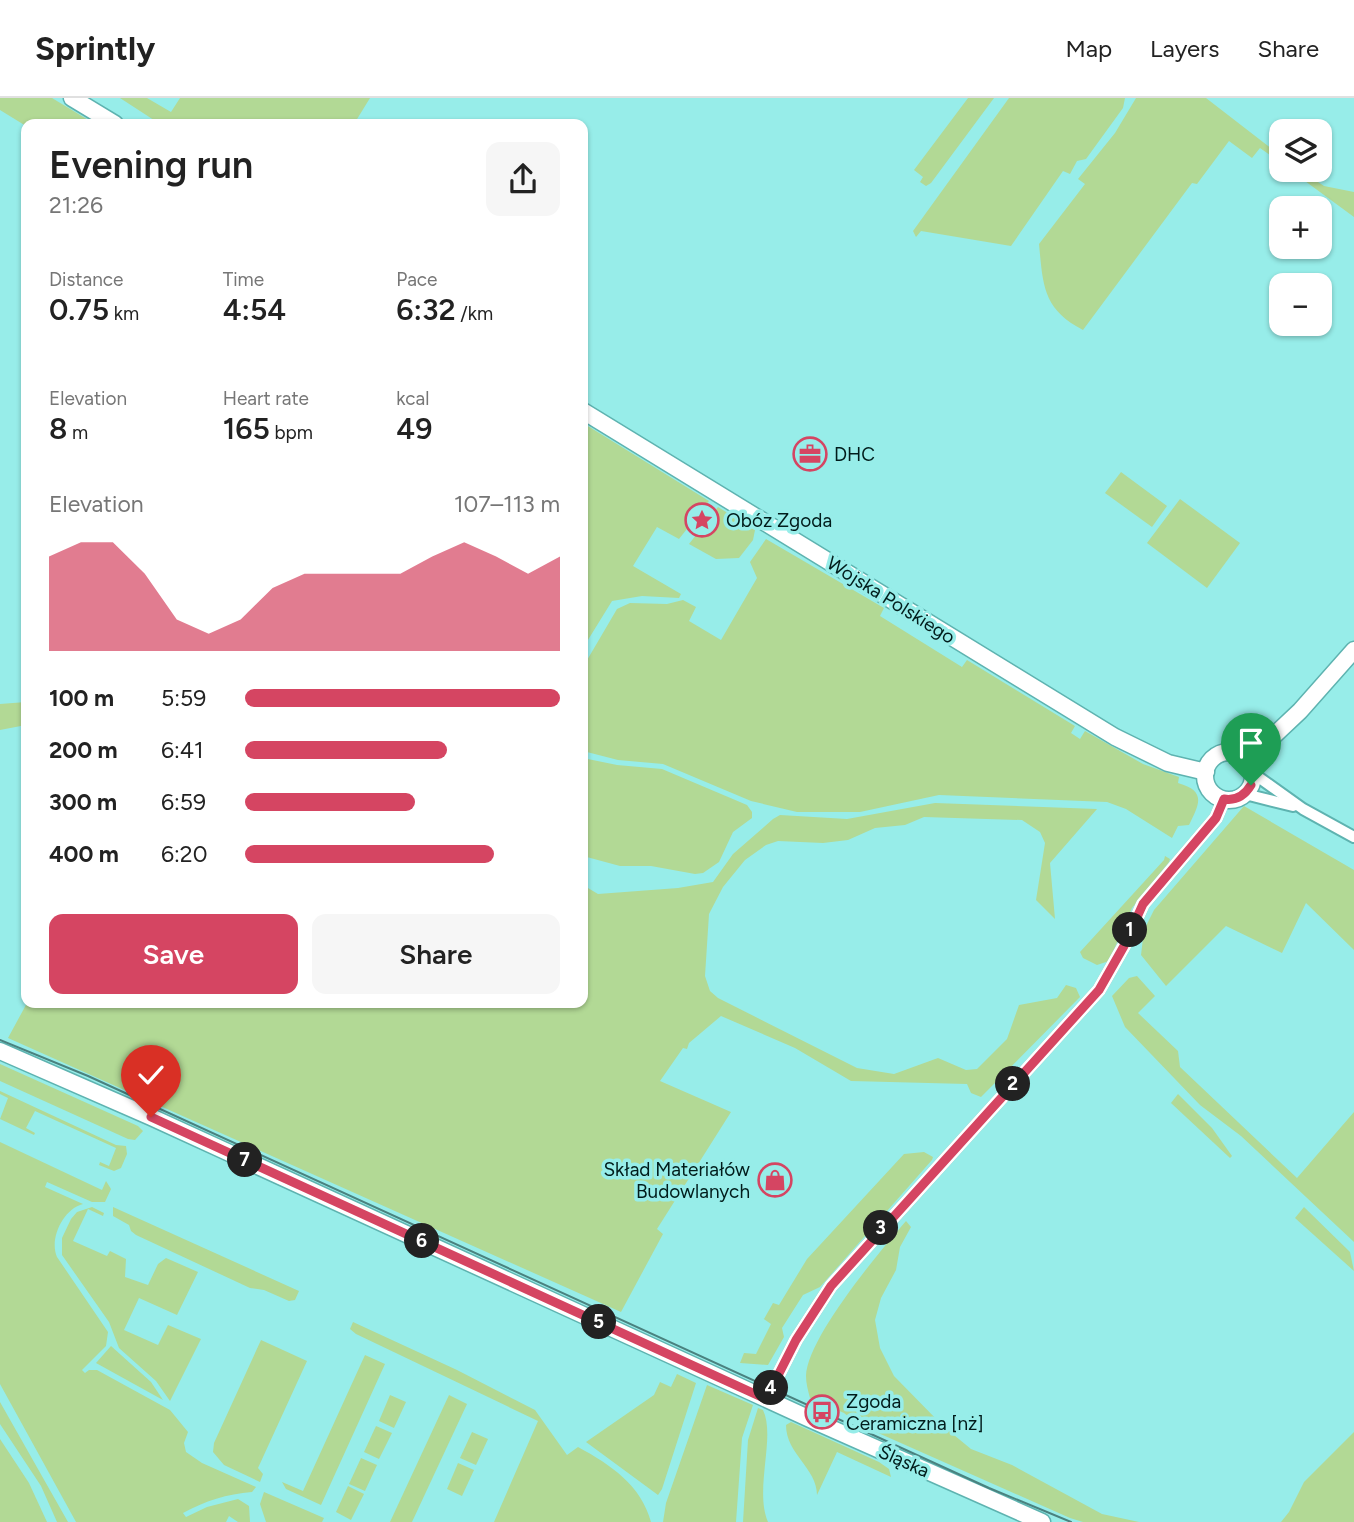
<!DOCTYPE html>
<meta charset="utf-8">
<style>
:root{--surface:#fff;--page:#f6f6f6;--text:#222;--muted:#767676;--line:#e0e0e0;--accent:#d54562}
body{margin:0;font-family:Figtree,sans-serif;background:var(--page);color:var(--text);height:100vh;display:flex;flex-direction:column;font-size:26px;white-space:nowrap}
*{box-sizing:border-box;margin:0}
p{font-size:23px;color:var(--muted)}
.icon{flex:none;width:38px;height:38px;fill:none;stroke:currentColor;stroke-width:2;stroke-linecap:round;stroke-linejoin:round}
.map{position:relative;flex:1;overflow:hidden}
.details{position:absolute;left:21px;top:21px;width:567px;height:889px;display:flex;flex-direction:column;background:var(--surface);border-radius:14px;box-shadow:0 2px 5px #0004}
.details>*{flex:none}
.controls{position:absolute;left:1269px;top:21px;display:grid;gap:14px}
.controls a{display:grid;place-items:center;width:63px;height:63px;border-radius:14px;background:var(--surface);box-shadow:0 2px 5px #0004;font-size:35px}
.pin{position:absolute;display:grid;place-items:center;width:60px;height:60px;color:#fff;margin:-72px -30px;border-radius:50% 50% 50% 0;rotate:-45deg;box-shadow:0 0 7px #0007}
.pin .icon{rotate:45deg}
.km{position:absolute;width:35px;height:35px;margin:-18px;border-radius:50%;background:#222;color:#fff;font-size:19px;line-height:35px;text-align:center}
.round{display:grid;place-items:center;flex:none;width:74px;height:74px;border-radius:14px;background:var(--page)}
.headline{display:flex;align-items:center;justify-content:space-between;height:119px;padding:0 28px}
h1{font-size:38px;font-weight:600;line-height:52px}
.stats{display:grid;grid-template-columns:repeat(3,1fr);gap:10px;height:119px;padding:7px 28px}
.stats div{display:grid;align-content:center}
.stats b{font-size:30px;font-weight:600}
.stats small{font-size:19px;font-weight:400}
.stats p{font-size:19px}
.chart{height:196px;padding:14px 28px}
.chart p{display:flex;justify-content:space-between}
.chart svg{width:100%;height:126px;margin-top:7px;fill:var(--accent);opacity:.7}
.action{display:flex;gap:14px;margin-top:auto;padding:14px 28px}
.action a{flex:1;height:80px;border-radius:14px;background:var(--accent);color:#fff;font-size:28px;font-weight:600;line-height:80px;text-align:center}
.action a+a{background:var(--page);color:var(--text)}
ul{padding:0 28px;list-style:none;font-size:23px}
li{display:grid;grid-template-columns:112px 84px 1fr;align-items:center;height:52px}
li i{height:18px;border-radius:9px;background:var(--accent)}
header{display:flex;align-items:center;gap:42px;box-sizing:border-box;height:98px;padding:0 35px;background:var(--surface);border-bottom:2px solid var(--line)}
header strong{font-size:33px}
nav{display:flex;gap:38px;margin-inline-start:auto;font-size:24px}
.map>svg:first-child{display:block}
</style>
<header>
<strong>Sprintly</strong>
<nav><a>Map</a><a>Layers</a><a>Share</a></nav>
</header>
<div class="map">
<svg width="1354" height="1424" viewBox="0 0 1354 1424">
<rect width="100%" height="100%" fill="#97ede9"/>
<!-- green -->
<g fill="#b2d995">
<path d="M0,0H52L95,26L26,28L0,12Z"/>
<path d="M120,0H147L171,14L180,0H370L354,26H160Z"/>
<path d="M968,0H994L931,85L926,88L920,84L923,79L914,72Z"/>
<path d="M1009,0H1125L1123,10L1086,61L1077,63L1070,76L1063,73L1011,148L921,133L916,139L913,133Z"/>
<path d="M1136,0H1206L1281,58V65L1260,50L1252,60L1229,43L1197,86L1192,85L1083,232C1043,211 1043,188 1039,146L1085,86L1078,81L1115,35Z"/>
<path d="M1290,72H1300L1324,88L1354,94V119Z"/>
<path d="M583,325L709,403L679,441L657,429L633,468L681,496L679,500L642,498L612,503L583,550Z"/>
<path d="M1121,374L1167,408L1152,429L1105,395Z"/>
<path d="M1180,401L1240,445L1207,490L1147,445Z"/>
<path d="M718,409L755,432L753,442L739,460L716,461L689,446Z"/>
<path d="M766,441L884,510L880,518L962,569L967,562L1075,628L1071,635L1080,641L1085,633L1143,666L1179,679L1178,685C1206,693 1200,705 1189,727L1178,728L1172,740L1126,711L1107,704L939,697L860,714H797L751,703L663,666L618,662L583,653V569L617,511L630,505L667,506L683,502L696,509L689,523L721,542L757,480L750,464Z"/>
<path d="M26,604V627L0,632V606Z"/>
<path d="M583,660L617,667L662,671L747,707L752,714V720L733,734L719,764L703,775L695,776L651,768H620L583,758Z"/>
<path d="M935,705L1097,711L1050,765L1055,821L1036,802L1045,745L1040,734L1022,722L924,719L905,727L875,730L848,742L823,745L778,743L766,747L745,762L723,789L709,816L705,878L710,893L718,900L857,970L894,976L938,960L966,972L977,971L1007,941L1019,907L1057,900L1066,887L1076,890L1080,899L981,999L971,995L967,986L851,983L795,950L721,918L689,945L687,951L683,950L660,983L731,1014L657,1131L663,1136L621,1214L8,940L27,905H583V787L598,796L678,790L713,784L733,756L773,721L780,717L847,721Z"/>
<path d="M1244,708L1354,772V852L1306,805L1282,855L1226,828L1166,888L1141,857L1144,832L1154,812Z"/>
<path d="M1165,758L1170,761L1169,764L1132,810L1109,863L1097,867L1083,860L1080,854L1164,762Z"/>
<path d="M1137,878L1155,898L1138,915L1178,953L1180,969L1297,1080L1354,1014V1144L1241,1038L1200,1007L1125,929L1112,898L1129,880Z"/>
<path d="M0,966L138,1028L143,1033L135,1042L128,1041L0,983Z"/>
<path d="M0,993L116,1047L126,1048L127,1056L121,1070L114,1073L99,1067L100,1064L109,1068L116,1050L35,1013L26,1030L35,1035L34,1037L0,1021L8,1000L0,996Z"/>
<path d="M1178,996L1212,1030L1232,1058L1230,1060L1171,1005Z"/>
<path d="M0,1044L102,1092L106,1083L111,1091L105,1104H92L47,1084L45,1089L83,1106C63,1111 49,1141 57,1159L108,1234L106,1248L82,1272L85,1275L89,1272H97L170,1312L188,1334L184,1345L186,1354L202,1365L256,1389L252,1394C227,1396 205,1403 183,1415L186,1419L207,1409L238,1401L249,1408L250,1424H238L229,1418L226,1424H76L0,1286Z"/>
<path d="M924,1054L933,1059L932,1062L820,1189L803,1197L782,1230L784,1239L768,1267L740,1265L744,1255L756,1256L771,1226L761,1219L764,1221L773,1205L779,1207L807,1161L904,1056Z"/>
<path d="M92,1109L104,1115L103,1118L88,1111L73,1143L107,1158L110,1153L126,1161L125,1179L148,1187L158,1166L166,1160L198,1174L177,1217L139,1200L124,1232L158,1247L168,1227L201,1241L170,1303L156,1283L119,1250L109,1224L62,1157V1140L71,1121L77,1114Z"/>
<path d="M113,1109L299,1193L295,1202L289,1203L264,1192L250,1190L136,1137L131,1133L129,1127L113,1118Z"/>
<path d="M1304,1109L1350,1154L1354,1173L1295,1120Z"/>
<path d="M906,1123L911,1129L900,1149L896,1172L881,1200L875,1222L880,1250L894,1278L943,1328L971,1351L1012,1367L1102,1416L1139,1424H1083L1070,1420L858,1326L844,1315L810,1300C808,1293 806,1285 806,1278C807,1240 880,1153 906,1123Z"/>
<path d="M353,1224L457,1272L535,1312L567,1357L578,1349C611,1367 641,1387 651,1424H494L538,1323L356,1236L350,1231Z"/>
<path d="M261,1242L307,1263L258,1370L263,1376L260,1384L224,1367L213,1354L214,1345Z"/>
<path d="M111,1248L151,1284L163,1302L96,1265Z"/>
<path d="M365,1257L385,1266L321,1407L286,1391L282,1384L303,1393Z"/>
<path d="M677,1276L696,1285L662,1391L658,1397L586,1344L654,1297L660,1284L671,1289Z"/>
<path d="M707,1287L753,1307L742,1340L736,1424H663L666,1405Z"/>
<path d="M390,1297L406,1304L394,1330L379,1323Z"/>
<path d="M449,1297L467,1306L412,1424H390Z"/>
<path d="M0,1304L68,1424H57L41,1388L0,1326Z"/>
<path d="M758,1310L763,1312C776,1339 754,1391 768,1424H743L748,1342Z"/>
<path d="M791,1324L879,1364L889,1371L891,1379L837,1354L817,1397C817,1370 786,1356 786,1327Z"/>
<path d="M376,1328L392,1335L379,1361L364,1354Z"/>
<path d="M472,1334L488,1341L476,1367L460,1360Z"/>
<path d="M1354,1334V1424H1281L1289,1414L1304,1384Z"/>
<path d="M0,1341L29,1385L47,1424H0Z"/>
<path d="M361,1360L377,1367L365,1393L349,1386Z"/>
<path d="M458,1365L474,1372L462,1398L447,1391Z"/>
<path d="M348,1388L364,1396L351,1422L336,1414Z"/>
<path d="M264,1394L324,1420L322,1424H266L260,1406Z"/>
</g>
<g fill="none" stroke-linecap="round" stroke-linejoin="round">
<defs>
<g id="street">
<path d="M1254,676L1303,711L1354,739"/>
<path d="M1245,696L1293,708"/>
<path d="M766,1301L796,1242L831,1188L1099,892L1124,848L1143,806L1216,720L1224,701"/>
</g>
<g id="secondary">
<path d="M72,0L115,26"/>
<path d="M583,313L1115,639L1168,665L1206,674"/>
<circle cx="1229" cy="678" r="24"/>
<path d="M1247,663L1300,613L1354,552"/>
<path d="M0,953L151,1019L810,1321L1042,1424"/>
</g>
</defs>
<!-- street casing -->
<use href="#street" stroke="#5eb3b0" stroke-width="14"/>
<!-- secondary casing -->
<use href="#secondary" stroke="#5eb3b0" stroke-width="19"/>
<!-- street -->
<use href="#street" stroke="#fff" stroke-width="10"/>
<!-- secondary -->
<use href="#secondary" stroke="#fff" stroke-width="16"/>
<!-- tram -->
<path stroke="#4a827f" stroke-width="2" d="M0,942L88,978L989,1390L1071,1424"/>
</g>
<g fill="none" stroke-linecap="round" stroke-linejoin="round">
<defs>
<path id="route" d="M151,1019L766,1301L796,1242L831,1188L1099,892L1124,848L1143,806L1216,720L1224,701C1236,703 1245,697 1251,687"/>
</defs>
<!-- route casing -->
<use href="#route" stroke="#fff" stroke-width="14"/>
<!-- route -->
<use href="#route" stroke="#d54562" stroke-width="9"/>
</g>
<!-- icons -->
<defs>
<symbol id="office-ring" viewBox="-11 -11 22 22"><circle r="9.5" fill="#97ede9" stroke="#d54562" stroke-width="1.5"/><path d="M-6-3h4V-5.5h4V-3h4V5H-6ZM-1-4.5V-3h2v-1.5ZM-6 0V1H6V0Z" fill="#d54562"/></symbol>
<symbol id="sight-ring" viewBox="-11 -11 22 22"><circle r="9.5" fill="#97ede9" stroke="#d54562" stroke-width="1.5"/><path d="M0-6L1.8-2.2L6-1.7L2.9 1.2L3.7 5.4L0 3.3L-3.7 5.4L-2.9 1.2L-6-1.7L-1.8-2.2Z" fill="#d54562"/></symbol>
<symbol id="shop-ring" viewBox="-11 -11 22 22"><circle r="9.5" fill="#97ede9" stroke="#d54562" stroke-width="1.5"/><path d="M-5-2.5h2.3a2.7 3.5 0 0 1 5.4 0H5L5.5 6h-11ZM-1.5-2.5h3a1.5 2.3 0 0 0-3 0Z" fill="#d54562"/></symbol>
<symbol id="bus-ring" viewBox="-11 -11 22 22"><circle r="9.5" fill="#97ede9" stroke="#d54562" stroke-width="1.5"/><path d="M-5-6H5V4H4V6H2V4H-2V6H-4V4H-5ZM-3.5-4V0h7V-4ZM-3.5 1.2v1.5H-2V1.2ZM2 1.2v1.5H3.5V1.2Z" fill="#d54562"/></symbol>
</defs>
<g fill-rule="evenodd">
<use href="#office-ring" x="791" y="337" width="38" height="38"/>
<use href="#sight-ring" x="683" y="403" width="38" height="38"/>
<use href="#shop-ring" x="756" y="1063" width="38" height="38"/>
<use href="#bus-ring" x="803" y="1295" width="38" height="38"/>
</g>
<g text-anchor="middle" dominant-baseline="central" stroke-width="7" stroke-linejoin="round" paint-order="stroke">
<!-- poi labels -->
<g font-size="19" fill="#011c1b" stroke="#97ede9" text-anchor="start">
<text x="834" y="356">DHC</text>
<text x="726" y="422">Obóz Zgoda</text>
<text x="750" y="1071" text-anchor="end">Skład Materiałów<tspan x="750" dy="22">Budowlanych</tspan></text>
<text x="846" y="1303">Zgoda<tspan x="846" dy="22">Ceramiczna [nż]</tspan></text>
</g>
<!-- street labels -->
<g font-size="19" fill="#011c1b" stroke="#97ede9">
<text transform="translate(891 502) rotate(32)">Wojska Polskiego</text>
<text transform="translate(904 1363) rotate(24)">Śląska</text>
</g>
</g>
</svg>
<div class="controls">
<a><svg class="icon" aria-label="layers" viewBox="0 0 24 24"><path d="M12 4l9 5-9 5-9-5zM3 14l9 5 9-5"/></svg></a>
<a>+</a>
<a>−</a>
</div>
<div class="pin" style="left:1251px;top:687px;background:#1e9e55"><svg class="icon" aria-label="arrive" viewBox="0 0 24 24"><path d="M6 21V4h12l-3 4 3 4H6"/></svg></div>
<div class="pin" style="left:151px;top:1019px;background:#d93025"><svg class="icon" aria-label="check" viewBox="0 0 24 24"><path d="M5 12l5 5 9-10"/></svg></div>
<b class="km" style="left:1130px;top:832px">1</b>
<b class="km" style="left:1013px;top:986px">2</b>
<b class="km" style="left:881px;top:1130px">3</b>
<b class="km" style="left:771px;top:1290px">4</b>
<b class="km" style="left:599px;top:1224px">5</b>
<b class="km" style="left:422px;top:1143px">6</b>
<b class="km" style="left:245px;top:1062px">7</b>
<section class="details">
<div class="headline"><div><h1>Evening run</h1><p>21:26</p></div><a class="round"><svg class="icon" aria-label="share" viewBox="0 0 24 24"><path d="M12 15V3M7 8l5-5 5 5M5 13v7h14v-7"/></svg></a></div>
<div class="stats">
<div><p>Distance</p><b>0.75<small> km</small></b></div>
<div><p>Time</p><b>4:54</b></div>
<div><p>Pace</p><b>6:32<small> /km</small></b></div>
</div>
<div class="stats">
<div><p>Elevation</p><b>8<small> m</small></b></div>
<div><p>Heart rate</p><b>165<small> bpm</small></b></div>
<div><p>kcal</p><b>49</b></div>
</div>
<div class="chart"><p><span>Elevation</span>107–113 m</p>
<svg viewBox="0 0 160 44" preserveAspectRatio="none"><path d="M0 44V11L10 6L20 6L30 17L40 33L50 38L60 33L70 22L80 17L90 17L100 17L110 17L120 11L130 6L140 11L150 17L160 11V44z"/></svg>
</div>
<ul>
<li><b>100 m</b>5:59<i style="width:100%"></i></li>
<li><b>200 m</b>6:41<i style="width:64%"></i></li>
<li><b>300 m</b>6:59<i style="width:54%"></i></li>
<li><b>400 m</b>6:20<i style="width:79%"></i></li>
</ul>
<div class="action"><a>Save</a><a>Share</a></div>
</section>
</div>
